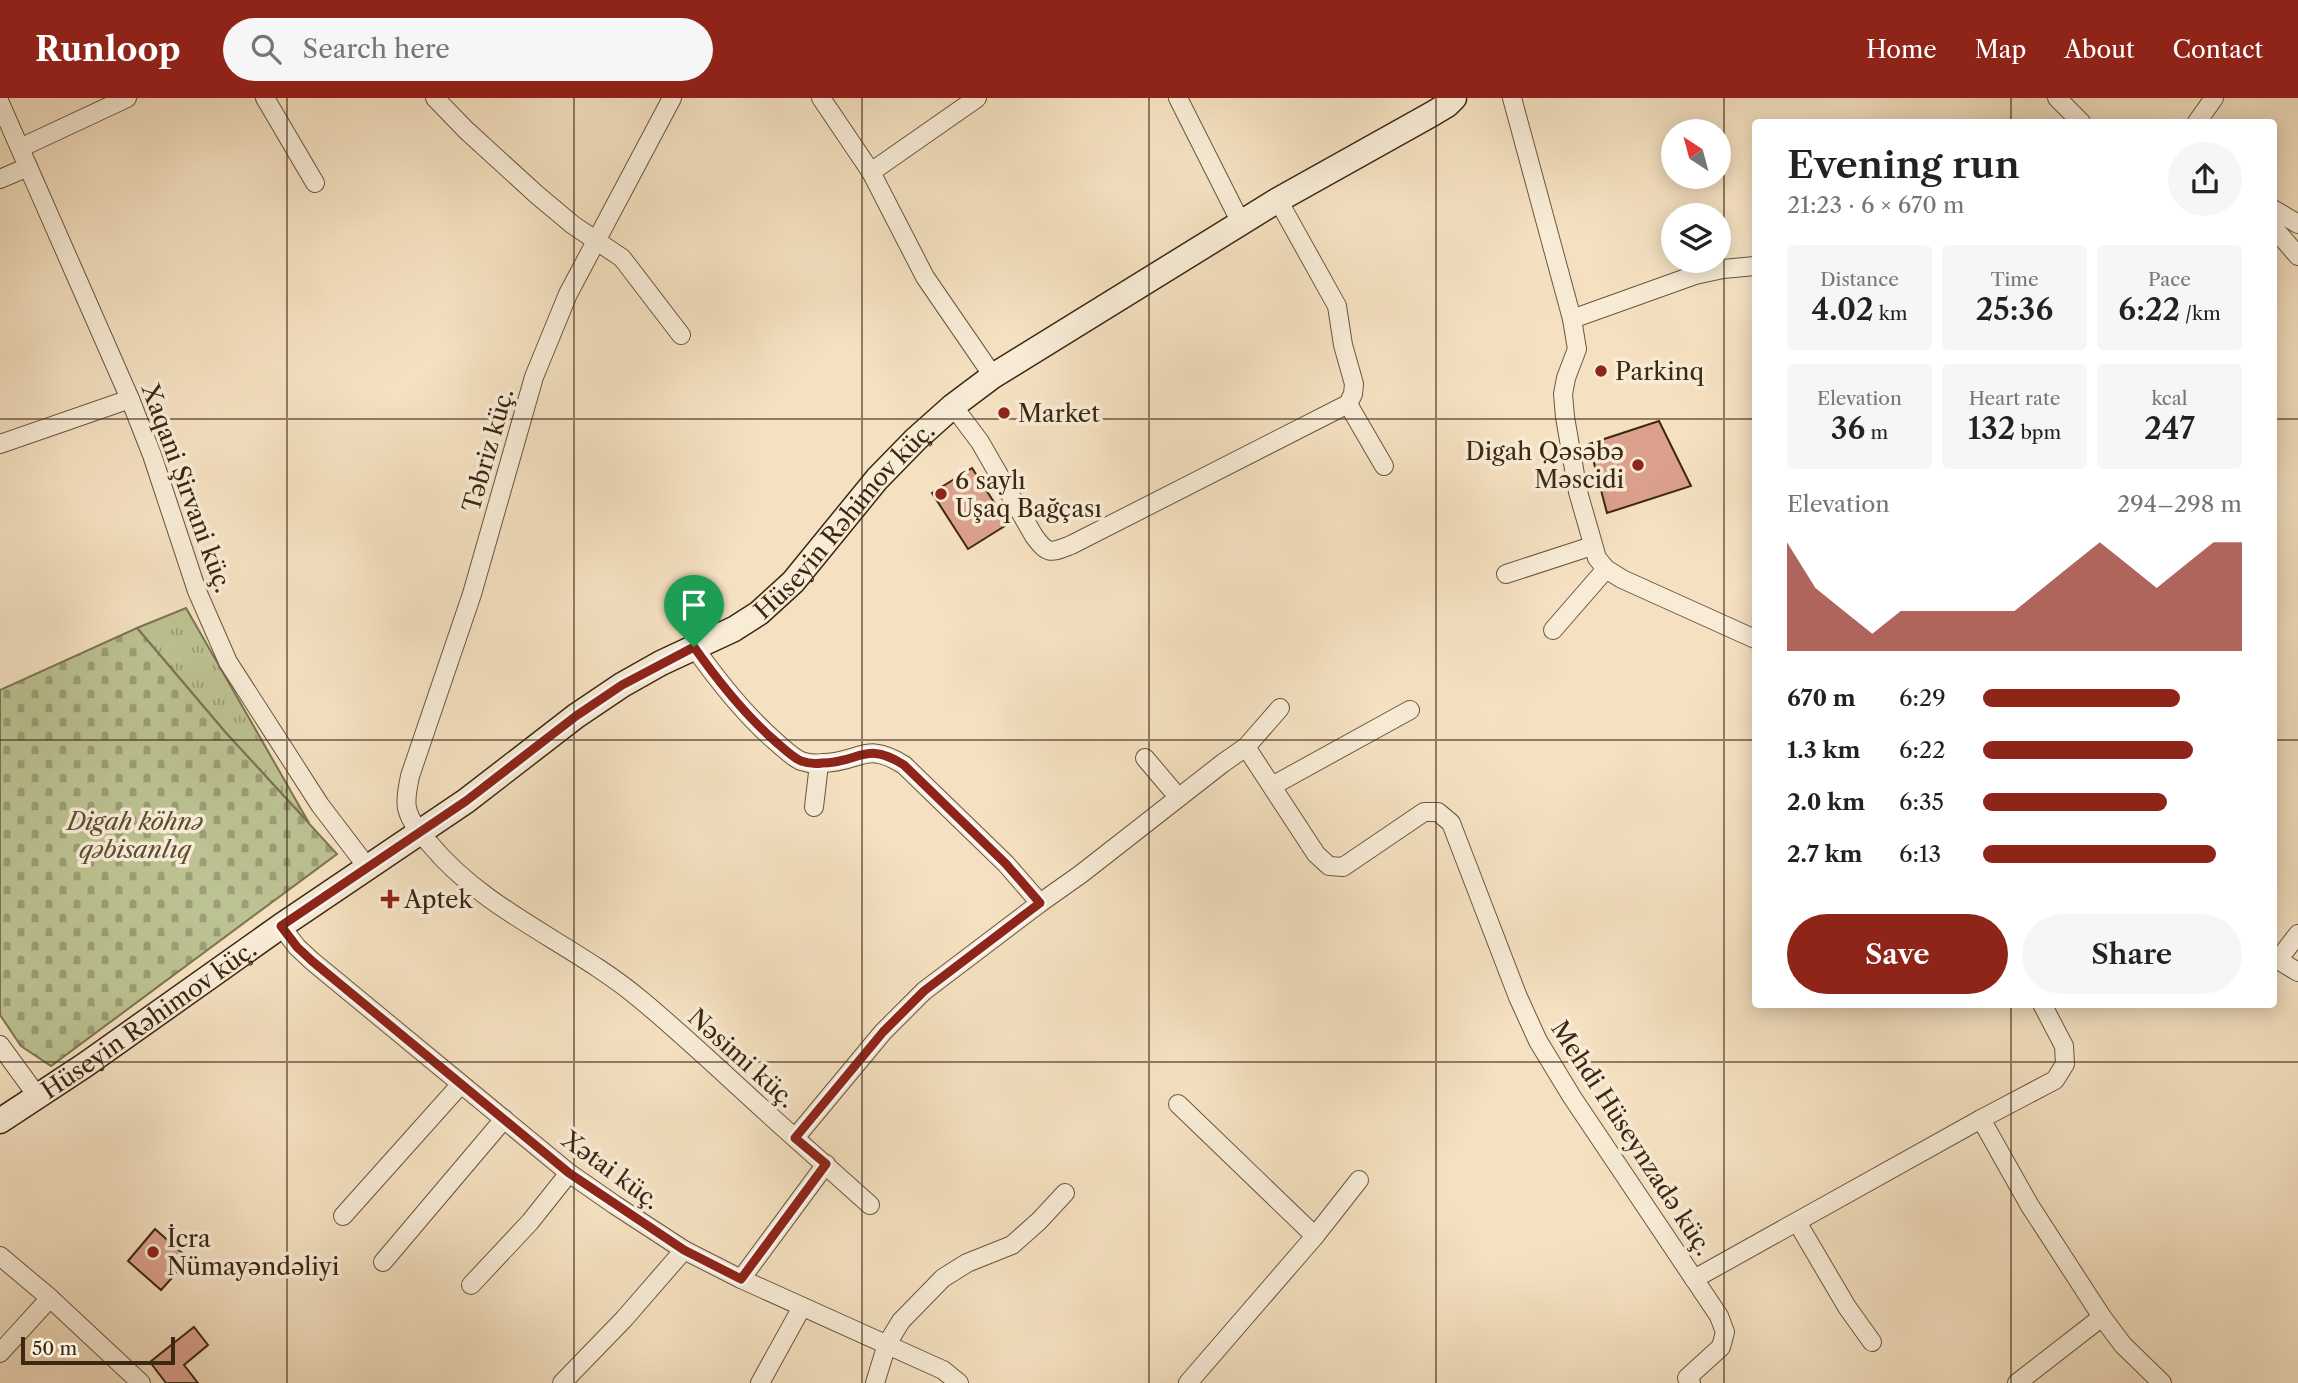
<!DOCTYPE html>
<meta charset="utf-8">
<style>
:root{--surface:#fff;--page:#f6f6f6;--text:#222;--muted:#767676;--accent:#8f2418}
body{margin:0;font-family:"Libre Caslon Text",serif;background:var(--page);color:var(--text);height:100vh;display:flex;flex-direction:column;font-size:26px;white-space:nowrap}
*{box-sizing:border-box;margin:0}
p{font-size:23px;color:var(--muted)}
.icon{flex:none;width:38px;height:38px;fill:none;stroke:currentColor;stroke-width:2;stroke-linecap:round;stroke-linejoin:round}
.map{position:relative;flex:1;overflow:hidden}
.details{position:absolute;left:1752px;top:21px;width:525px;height:889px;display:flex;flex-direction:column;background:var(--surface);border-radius:7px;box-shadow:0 4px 18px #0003}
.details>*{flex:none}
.needle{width:46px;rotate:324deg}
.fabs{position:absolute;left:1661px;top:21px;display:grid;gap:14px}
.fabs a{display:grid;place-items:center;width:70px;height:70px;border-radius:50%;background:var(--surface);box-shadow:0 4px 18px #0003;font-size:35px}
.scale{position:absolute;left:21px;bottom:18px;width:154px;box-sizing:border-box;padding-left:7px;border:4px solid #3c2712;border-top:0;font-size:19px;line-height:24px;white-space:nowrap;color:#3c2712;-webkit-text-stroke:5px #f8ecd7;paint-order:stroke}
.pin{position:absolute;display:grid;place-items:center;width:60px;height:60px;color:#fff;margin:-72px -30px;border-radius:50% 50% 50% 0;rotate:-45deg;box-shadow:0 0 7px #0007}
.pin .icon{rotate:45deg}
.round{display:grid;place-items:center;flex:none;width:74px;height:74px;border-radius:37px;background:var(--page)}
.head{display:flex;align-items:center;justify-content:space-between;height:119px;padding:0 35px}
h1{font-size:38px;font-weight:600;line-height:52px}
.stats{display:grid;grid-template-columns:repeat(3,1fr);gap:10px;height:119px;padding:7px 35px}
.stats div{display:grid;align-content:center;border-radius:7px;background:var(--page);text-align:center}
.stats b{font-size:30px;font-weight:600}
.stats small{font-size:19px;font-weight:400}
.stats p{font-size:19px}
.chart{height:196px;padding:14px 35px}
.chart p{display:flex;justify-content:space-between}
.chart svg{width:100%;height:126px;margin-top:7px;fill:var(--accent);opacity:.7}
.button{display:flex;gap:14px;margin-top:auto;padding:14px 35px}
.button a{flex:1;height:80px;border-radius:42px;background:var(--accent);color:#fff;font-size:28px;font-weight:600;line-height:80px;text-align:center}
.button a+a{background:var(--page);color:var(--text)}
ul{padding:0 35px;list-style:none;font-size:23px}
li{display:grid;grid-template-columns:112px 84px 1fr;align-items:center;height:52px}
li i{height:18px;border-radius:9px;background:var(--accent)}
header{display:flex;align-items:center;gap:42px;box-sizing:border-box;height:98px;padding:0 35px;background:var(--accent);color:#fff}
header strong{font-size:33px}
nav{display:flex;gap:38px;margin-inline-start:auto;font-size:24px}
.search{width:490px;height:63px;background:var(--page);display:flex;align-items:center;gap:18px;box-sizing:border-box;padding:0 24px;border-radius:38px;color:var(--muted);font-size:26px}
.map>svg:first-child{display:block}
</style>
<header>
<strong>Runloop</strong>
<div class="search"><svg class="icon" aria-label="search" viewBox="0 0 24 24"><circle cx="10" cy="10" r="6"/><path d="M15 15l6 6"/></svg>Search here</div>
<nav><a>Home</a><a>Map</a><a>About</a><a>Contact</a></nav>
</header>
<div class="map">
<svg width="2298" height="1285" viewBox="0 0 2298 1285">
<defs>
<pattern id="grass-tufts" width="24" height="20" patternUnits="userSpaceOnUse" patternTransform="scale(1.75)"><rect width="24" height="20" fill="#bdc292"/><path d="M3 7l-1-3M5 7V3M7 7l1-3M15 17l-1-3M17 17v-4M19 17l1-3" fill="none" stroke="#9b9e76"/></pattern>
<pattern id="cemetery-stones" width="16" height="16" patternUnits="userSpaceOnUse" patternTransform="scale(1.75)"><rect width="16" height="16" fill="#bdc292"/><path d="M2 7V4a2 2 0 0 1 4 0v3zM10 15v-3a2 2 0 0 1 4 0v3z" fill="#9b9e76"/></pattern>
</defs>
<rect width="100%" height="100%" fill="#f5e1c1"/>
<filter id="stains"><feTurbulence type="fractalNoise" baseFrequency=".00286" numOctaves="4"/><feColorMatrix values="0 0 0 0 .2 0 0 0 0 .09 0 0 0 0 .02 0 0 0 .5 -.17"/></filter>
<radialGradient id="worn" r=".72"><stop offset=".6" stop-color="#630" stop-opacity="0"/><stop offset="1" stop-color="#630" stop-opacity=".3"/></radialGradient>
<!-- grass -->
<path fill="url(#grass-tufts)" stroke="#7c7452" stroke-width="2" d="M186,510L309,725L226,635L137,530Z"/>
<!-- cemetery -->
<path fill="url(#cemetery-stones)" stroke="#7c7452" stroke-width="2" d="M137,530L226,635L337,756L51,968L21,948L0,917V592Z"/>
<!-- building -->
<g fill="#dca18d" stroke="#3c2712" stroke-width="2">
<path d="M1659,323L1691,388L1607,415L1589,346Z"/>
<path d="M972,370L1008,426L968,451L932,395Z"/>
<path d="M155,1131L189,1161L161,1192L128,1163Z"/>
<path d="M194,1229L208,1247L184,1267L198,1285H166L150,1264Z"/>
</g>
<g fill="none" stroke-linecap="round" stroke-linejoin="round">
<defs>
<g id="minor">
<path d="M265,0L315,85"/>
<path d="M435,0L466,32L536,96L573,127L622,160L681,237"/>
<path d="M672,0L568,196L534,279L472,496L410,678C408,689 405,700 407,710C410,724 421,736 430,746C486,814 573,845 640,901C693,945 743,994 795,1040L883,934L924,893L1040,805"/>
<path d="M821,0L871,74L925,179L993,278"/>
<path d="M1178,0L1241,125"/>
<path d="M1512,0L1572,221L1577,251L1566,280L1563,296L1565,319L1578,394L1597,460L1606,471L1622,481L1755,541"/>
<path d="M2057,0L2081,24"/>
<path d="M0,5L130,301L152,357L197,493L228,564L320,707L368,770"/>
<path d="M2197,24L2214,0"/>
<path d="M20,50L127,0"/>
<path d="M871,74L977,0"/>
<path d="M0,81L28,69"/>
<path d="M2273,111L2298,126"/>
<path d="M2273,129L2298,158"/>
<path d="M1572,221L1695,177L1723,171L1755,168"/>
<path d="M1348,306L1384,368"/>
<path d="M953,308L980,344L1034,438C1048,457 1050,455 1071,447L1348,306L1353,296L1354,286L1343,247L1337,208L1278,102"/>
<path d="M0,346L130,301"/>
<path d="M1506,476L1592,448"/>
<path d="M1553,532L1606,471"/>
<path d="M694,549C718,583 743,615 775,643C782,649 792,659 801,663C807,665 816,666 822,665C860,665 865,642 904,667L1006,766L1040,805L1081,776L1223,665L1246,649L1316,756L1329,768L1343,769L1424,714H1438L1451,725L1518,899L1538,943L1572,999L1719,1218L1725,1234L1721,1249L1687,1280L1691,1285"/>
<path d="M1246,649L1280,610"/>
<path d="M1145,660L1178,699"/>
<path d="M1272,688L1410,612"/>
<path d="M814,709L819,666"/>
<path d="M281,828L297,849L312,863L569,1075L615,1107L684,1152L741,1181L943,1272L959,1285"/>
<path d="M2273,859L2298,874"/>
<path d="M2278,862L2298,836"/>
<path d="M2042,906L2064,948L2065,966L2055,982L1981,1021L2030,1108L2102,1219L2123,1247L2162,1285"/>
<path d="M0,947L38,999"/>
<path d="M1178,1006L1315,1138L1188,1285"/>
<path d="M795,1040L870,1107"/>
<path d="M343,1118L461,986"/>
<path d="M1797,1124L1847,1209L1872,1244"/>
<path d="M1315,1138L1359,1082"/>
<path d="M0,1158L50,1200L141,1285"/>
<path d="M383,1164L504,1021"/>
<path d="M741,1181L826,1066"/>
<path d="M1694,1181L1981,1021"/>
<path d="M471,1187L530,1124L569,1075"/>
<path d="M0,1255L50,1200"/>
<path d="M562,1285L624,1221L684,1152"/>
<path d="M760,1285L802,1209"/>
<path d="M875,1285L887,1246L901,1223L943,1180L967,1165L1012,1147L1039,1123L1065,1095"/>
<path d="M2017,1285L2102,1219"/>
</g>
<g id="secondary">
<path id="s1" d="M0,1023L85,967L281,828L466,703L576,618L622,587L661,565L734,531L759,515L793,484L877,381L916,341L953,308L993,278L1278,102L1432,16L1447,7L1454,0"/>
</g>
</defs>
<!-- minor casing -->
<use href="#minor" stroke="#6a563e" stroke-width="20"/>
<!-- secondary casing -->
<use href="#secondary" stroke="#3c2712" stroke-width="27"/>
<!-- minor -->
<use href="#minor" stroke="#f8ecd7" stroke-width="18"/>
<!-- secondary -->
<use href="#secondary" stroke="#f8ecd7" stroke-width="24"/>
</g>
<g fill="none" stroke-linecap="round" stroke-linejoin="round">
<defs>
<path id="route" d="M694,549C718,583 743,615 775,643C782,649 792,659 801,663C807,665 816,666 822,665C860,665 865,642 904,667L1006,766L1040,805L924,893L883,934L795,1040L826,1066L741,1181L684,1152L569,1075L312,863L297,849L281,828L466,703L576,618L622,587Z"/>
</defs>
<!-- route casing -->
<use href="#route" stroke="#fff" stroke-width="14"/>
<!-- route -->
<use href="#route" stroke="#8f2418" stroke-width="9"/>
</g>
<!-- grid -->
<path fill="none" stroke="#3c2712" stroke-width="2" stroke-opacity="0.55" d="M287,0V1285M574,0V1285M862,0V1285M1149,0V1285M1436,0V1285M1724,0V1285M2011,0V24M0,321H1755M2273,321H2298M0,642H1755M2273,642H2298M2011,906V1285M0,964H2298"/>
<!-- markers -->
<g fill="#8f2418" stroke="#f8ecd7" stroke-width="2.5">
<circle cx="1601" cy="273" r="7"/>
<circle cx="1004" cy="315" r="7"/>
<circle cx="1638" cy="367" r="7"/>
<circle cx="941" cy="396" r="7"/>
<path d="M386.5 790.5h7v7h7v7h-7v7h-7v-7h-7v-7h7z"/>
<circle cx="153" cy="1154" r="7"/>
</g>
<g text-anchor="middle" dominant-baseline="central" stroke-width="7" stroke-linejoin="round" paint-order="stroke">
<!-- poi labels -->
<g font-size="24" fill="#3c2712" stroke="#f8ecd7" text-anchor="start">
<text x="1615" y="273">Parkinq</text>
<text x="1018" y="315">Market</text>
<text x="1624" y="353" text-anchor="end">Digah Qəsəbə<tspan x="1624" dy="28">Məscidi</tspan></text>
<text x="955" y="382">6 saylı<tspan x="955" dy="28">Uşaq Bağçası</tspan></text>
<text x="404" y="801">Aptek</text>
<text x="167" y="1140">İcra<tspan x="167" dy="28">Nümayəndəliyi</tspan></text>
</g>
<!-- street labels -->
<g font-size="24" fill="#3c2712" stroke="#f8ecd7">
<text transform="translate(488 352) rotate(-74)">Təbriz küç.</text>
<text transform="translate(187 390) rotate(70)">Xaqani Şirvani küç.</text>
<text stroke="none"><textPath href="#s1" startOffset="1041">Hüseyin Rəhimov küç.</textPath></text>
<text stroke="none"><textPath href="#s1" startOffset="180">Hüseyin Rəhimov küç.</textPath></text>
<text transform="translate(742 960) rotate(42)">Nəsimi küç.</text>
<text transform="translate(1632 1040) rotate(57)">Mehdi Hüseynzadə küç.</text>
<text transform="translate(611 1072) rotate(36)">Xətai küç.</text>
</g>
<!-- park labels -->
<g font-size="24" font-style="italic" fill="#5c4e32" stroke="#f8ecd7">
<text x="135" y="723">Digah köhnə<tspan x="135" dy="28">qəbisanlıq</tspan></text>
</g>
</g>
<rect width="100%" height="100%" filter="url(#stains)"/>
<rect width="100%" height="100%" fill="url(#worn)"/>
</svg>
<div class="fabs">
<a><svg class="needle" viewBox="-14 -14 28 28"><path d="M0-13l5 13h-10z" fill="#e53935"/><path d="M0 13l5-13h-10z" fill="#767676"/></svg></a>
<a><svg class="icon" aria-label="layers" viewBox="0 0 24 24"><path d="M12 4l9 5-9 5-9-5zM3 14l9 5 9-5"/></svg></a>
</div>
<div class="scale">50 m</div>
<div class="pin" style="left:694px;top:549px;background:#1e9e55"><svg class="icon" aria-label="arrive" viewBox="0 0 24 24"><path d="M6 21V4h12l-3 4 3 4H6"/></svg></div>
<section class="details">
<div class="head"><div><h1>Evening run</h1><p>21:23 · 6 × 670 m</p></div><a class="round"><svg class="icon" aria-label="share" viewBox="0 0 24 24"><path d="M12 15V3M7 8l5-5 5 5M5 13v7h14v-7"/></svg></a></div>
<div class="stats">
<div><p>Distance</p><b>4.02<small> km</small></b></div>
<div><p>Time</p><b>25:36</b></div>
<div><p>Pace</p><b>6:22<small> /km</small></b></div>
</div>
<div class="stats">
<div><p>Elevation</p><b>36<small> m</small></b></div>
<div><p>Heart rate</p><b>132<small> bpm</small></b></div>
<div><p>kcal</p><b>247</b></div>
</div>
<div class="chart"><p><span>Elevation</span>294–298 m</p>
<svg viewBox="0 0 160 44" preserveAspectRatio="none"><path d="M0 44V6L10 22L20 30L30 38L40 30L50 30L60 30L70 30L80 30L90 22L100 14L110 6L120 14L130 22L140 14L150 6L160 6V44z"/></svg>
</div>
<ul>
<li><b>670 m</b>6:29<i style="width:76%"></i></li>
<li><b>1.3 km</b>6:22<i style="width:81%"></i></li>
<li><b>2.0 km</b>6:35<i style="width:71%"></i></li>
<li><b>2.7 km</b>6:13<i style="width:90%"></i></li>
</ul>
<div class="button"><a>Save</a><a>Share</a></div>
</section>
</div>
